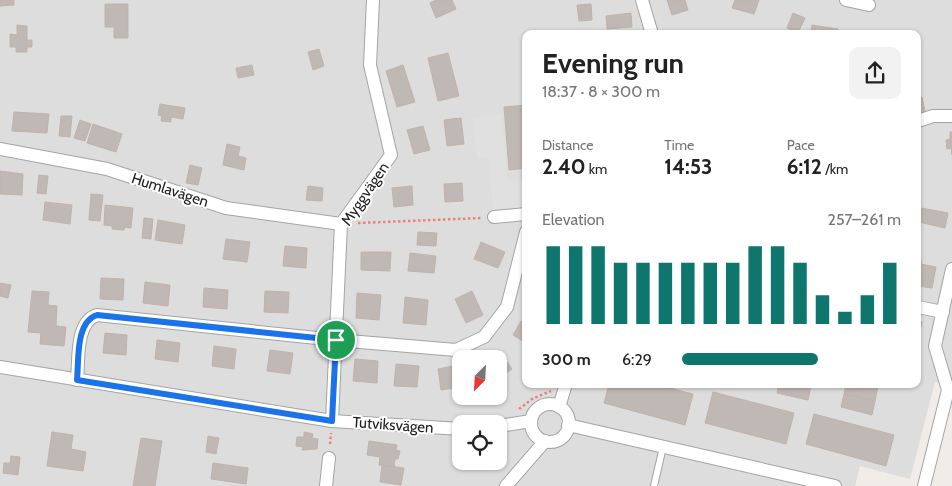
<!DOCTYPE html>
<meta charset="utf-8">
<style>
:root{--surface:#fff;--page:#f2f2f2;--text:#222;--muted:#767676;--accent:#0f766e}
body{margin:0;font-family:Cabin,sans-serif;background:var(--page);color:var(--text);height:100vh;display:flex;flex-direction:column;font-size:19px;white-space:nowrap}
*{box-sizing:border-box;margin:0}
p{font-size:16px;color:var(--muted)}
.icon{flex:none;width:28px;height:28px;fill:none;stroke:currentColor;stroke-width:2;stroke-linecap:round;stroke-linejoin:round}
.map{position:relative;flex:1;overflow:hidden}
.drawer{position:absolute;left:522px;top:30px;width:399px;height:358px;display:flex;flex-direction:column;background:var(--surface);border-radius:10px;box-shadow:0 1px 4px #0004}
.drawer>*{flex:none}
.needle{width:32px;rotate:204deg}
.fabs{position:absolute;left:452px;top:350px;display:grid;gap:10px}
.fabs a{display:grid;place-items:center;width:55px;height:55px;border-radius:10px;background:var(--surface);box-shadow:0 1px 4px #0004;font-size:25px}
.pin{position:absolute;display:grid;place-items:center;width:42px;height:42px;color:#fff;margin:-21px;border:2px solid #fff;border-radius:50%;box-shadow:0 1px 5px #0007}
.round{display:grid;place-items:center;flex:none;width:52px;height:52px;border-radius:10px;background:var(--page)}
.overview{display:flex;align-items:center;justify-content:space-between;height:85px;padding:0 20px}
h1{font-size:28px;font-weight:700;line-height:38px}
.stats{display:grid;grid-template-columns:repeat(3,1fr);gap:8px;height:85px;padding:5px 20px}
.stats div{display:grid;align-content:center}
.stats b{font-size:21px;font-weight:700}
.stats small{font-size:14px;font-weight:400}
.stats p{font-size:14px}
.chart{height:140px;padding:10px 20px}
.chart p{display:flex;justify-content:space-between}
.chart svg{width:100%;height:90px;margin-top:5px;stroke:var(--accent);stroke-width:6}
ul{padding:0 20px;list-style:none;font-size:16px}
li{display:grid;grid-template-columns:80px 60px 1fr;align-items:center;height:38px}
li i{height:12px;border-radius:6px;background:var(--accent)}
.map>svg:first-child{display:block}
</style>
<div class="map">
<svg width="952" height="486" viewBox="0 0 952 486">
<rect width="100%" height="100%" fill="#f0ece7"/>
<!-- residential -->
<path fill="#dedddd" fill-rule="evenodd" d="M0,0H952V386L935,382L910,479L860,466L855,486H0ZM526,34H918V384H526ZM461,359H499V396H461ZM461,424H499V461H461Z"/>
<!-- parking -->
<path fill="#e0e0e0" d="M501,114L508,181L526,180V208L493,210L489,158H477L473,118Z"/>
<!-- building -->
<g fill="#c0b8b4" stroke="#c0b3aa">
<path d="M0,0H14V5L0,6Z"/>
<path d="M436,0H452L456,9L436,18L430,3Z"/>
<path d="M667,0H685L688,10L672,15Z"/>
<path d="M735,0H759L754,14L732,8Z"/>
<path d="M105,4H128V38H114V27H105Z"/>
<path d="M591,4L592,20L579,21L577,5Z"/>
<path d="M631,13L632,27L607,29L606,16Z"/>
<path d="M793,13L805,18L798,33L787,28Z"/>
<path d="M17,25L27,26V40H32V47H27V52H16V47H10V34L17,35Z"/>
<path d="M812,25L838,29L837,34H811Z"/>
<path d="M319,49L324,66L313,70L308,52Z"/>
<path d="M448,53L459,96L438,101L428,58Z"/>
<path d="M252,65L254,75L238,78L236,68Z"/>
<path d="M403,65L415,102L397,107L386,71Z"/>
<path d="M922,97L925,111L918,113V98Z"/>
<path d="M160,104L185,108L183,119L171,117V122L161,121L162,116L158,115Z"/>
<path d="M526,105V168L509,170L504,107Z"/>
<path d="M14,112L49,114L47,133L12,131Z"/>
<path d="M61,116H72L70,137L59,136Z"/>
<path d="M461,118L464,144L447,146L444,120Z"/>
<path d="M80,120L91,124L85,141L74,138Z"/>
<path d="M93,124L122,134L116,152L87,143Z"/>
<path d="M423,126L430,150L414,154L407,130Z"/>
<path d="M950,132H952V155L951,148L947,149L946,140L950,139Z"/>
<path d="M227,144L240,147L238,156L246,158L244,170L223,165Z"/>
<path d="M190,165L202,168L198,185L186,183Z"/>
<path d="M0,171L23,174L22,195L0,194Z"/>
<path d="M39,175L48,176L46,194L37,193Z"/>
<path d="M462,183L463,201L445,202L444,184Z"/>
<path d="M308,186L323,188L322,201L306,200Z"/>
<path d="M412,186L413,205L394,207L392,188Z"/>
<path d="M91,194L103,195L100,221L89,220Z"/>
<path d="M45,202L72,205L70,224L43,220Z"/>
<path d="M105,205L133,208L131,228L125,227L124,230L112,229V226L104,225Z"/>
<path d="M922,208L948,213L945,228L919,222Z"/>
<path d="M144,218L153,219L151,239L142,238Z"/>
<path d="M158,220L185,225L182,244L155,240Z"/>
<path d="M418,232L437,233L436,246L417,245Z"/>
<path d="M226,239L250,242L247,262L223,259Z"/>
<path d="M481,242L505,252L498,268L474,259Z"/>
<path d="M285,246L307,248L306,268L283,266Z"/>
<path d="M361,252H391L390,271L361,270Z"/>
<path d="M410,253L436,256L434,273L408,271Z"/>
<path d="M918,259L921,260V264L936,267L932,288L918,286Z"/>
<path d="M101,278L124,279L123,300L100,299Z"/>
<path d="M145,282L170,285L168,306L143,303Z"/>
<path d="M0,283L11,285L8,298L0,296Z"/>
<path d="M204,288L228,290L227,309L203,307Z"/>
<path d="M32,291L49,292L48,305L57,306L56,326L66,327L64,346L40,344L41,333L28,332Z"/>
<path d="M265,291L289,292L288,313L264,312Z"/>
<path d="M472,291L483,315L466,323L455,299Z"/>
<path d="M357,293L381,295L379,320L356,318Z"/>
<path d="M405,297L428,300L426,325L403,323Z"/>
<path d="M521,321L526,324V343L513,335Z"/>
<path d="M918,321L922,322L918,343Z"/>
<path d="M105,333L127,335L126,355L103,353Z"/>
<path d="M157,340L180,343L178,362L155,359Z"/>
<path d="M214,346L236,349L234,369L212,366Z"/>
<path d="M270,350L293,353L290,374L267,371Z"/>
<path d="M499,350L512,369L499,378V359H485Z"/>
<path d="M355,359L378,361L377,383L353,381Z"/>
<path d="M396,364L419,366L417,387L394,386Z"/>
<path d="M459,365L461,387L441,390L438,369Z"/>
<path d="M609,384H654L693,394L685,425L604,403Z"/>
<path d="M779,384L811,386L808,400L777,393Z"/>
<path d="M846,384L878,386L875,401L844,394Z"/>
<path d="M713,392L794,413L786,444L705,423Z"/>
<path d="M844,394L875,401L872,415L841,407Z"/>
<path d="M814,414L894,435L886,466L806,444Z"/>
<path d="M52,432L73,435L71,449L86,452L83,471L47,466Z"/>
<path d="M304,432L313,434L312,438L318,439L317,449L302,450L303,447L296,446L297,437H304Z"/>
<path d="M208,436L219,438L216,454L206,452Z"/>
<path d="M141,438L162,441L155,486H133Z"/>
<path d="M369,441L397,445L396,450L400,451L398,459H395L394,467L379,465L380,457L367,455Z"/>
<path d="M11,456L20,457L18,475L3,473L4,463H10Z"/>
<path d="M213,463L248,468L246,484L211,479Z"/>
<path d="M382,465L404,468L401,485L380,482Z"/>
</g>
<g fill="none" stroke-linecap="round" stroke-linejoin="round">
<defs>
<path id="lane" d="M654,486L663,447"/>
<g id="street">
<path d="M642,0L652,34"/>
<path d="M846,0L869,5"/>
<path d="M918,121L933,116H952"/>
<path d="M0,149L107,169L226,208L341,224"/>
<path d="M494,217L526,214"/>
<path d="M918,307L943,312"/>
<path d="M0,367L332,421L461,429"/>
<path d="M77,380C79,361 75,322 97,315L336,340L456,350L484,337L507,307L526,232"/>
<circle cx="550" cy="423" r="19"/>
<path d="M559,407L566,384"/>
<path d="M332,421L341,224L391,155L370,65L373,0"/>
<path d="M568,425L835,486"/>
<path d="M499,426L531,421"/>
<path d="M326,486L329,458"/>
<path d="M506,486L545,441"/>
<path d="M924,486L948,390L935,346L952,269"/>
</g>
</defs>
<!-- lane casing -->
<use href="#lane" stroke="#a4a4a4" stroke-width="8"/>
<!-- street casing -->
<use href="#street" stroke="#a4a4a4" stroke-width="14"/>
<!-- path -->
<g stroke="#f07e78" stroke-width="2.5" stroke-dasharray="2.5 2.5" stroke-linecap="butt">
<path d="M358,223L482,218"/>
<path d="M519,409L532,399L551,391"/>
<path d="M330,444L331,433"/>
</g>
<!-- lane -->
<use href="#lane" stroke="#fff" stroke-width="6"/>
<!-- street -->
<use href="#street" stroke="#fff" stroke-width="12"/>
</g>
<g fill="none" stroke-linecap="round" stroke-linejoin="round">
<defs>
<path id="route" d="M97,315L336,340L332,421L77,380C79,361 75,322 97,315Z"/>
</defs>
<!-- route casing -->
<use href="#route" stroke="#fff" stroke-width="10"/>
<!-- route -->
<use href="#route" stroke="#1a73e8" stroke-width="6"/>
</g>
<g text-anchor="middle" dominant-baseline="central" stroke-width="4" stroke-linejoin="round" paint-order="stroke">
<!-- street labels -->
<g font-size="15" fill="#202020" stroke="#fff">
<text transform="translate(170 190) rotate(18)">Humlavägen</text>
<text transform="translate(365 194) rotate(-56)">Myggvägen</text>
<text transform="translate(393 425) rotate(4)">Tutviksvägen</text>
</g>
</g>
</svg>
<div class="fabs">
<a><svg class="needle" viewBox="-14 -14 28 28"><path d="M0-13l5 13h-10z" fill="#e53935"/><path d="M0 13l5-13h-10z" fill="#767676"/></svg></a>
<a><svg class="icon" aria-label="locate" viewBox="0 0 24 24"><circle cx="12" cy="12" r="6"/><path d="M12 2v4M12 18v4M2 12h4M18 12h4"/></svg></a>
</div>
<div class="pin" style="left:336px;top:340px;background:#1e9e55"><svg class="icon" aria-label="arrive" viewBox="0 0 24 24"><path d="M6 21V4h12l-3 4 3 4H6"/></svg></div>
<section class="drawer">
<div class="overview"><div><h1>Evening run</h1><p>18:37 · 8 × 300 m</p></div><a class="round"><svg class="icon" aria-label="share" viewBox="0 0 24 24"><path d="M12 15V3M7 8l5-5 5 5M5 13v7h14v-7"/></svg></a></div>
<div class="stats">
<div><p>Distance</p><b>2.40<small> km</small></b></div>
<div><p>Time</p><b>14:53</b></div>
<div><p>Pace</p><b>6:12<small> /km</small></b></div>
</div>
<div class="chart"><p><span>Elevation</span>257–261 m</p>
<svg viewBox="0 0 160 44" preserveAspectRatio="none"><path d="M5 44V6M15 44V6M25 44V6M35 44V14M45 44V14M55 44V14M65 44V14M75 44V14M85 44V14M95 44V6M105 44V6M115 44V14M125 44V30M135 44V38M145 44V30M155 44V14"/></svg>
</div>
<ul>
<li><b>300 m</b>6:29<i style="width:62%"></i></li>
</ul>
</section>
</div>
